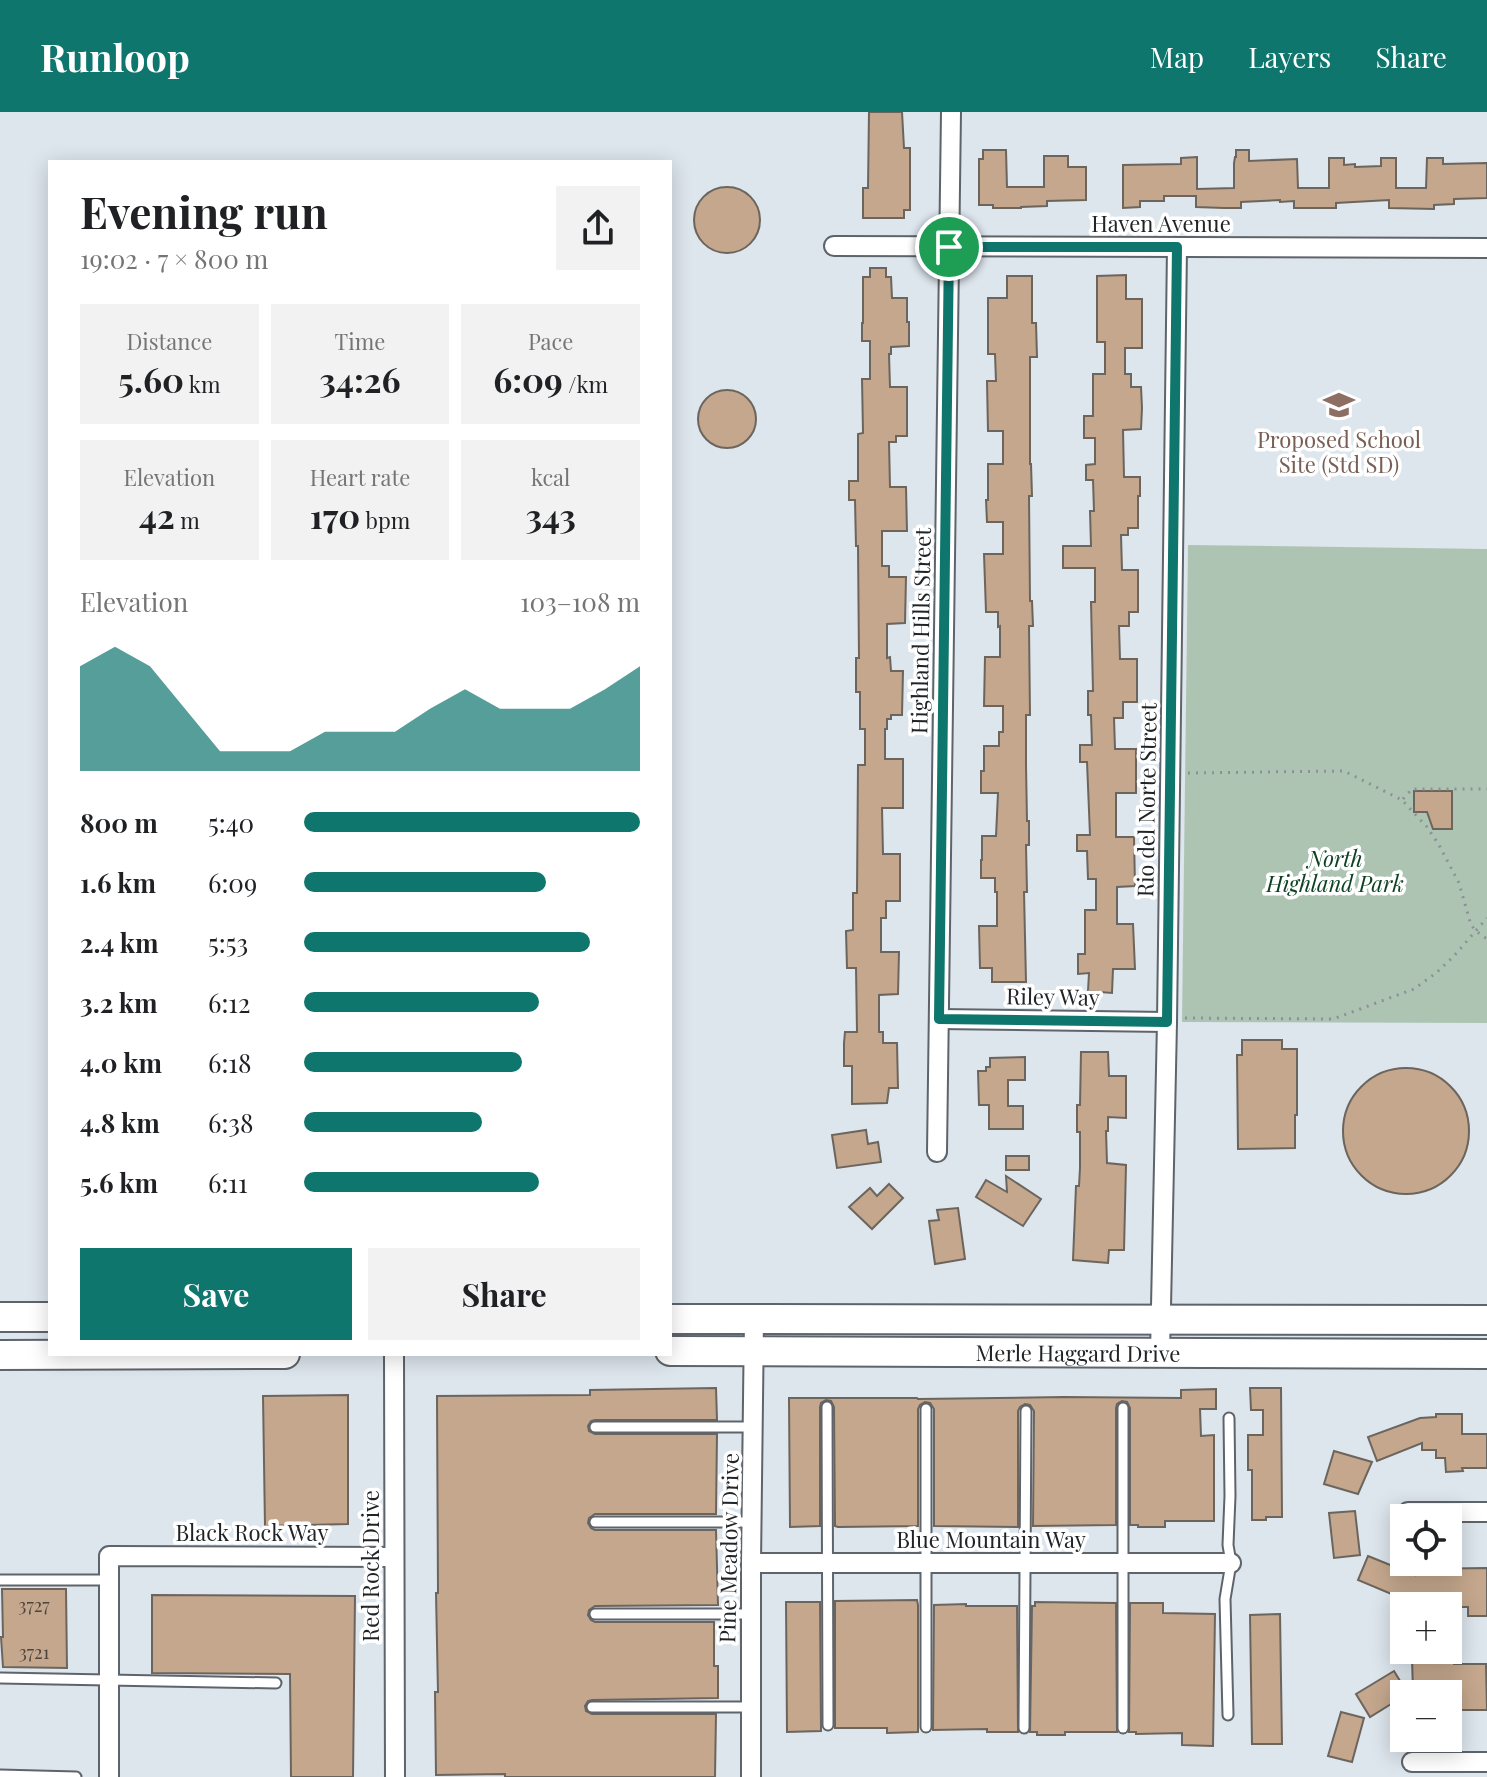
<!DOCTYPE html>
<meta charset="utf-8">
<style>
:root{--surface:#fff;--page:#f2f2f2;--text:#202124;--muted:#757577;--accent:#0f766e}
body{margin:0;font-family:"Playfair Display",serif;background:var(--page);color:var(--text);height:100vh;display:flex;flex-direction:column;font-size:30px;white-space:nowrap}
*{box-sizing:border-box;margin:0}
p{font-size:26px;color:var(--muted)}
.icon{flex:none;width:44px;height:44px;fill:none;stroke:currentColor;stroke-width:2;stroke-linecap:round;stroke-linejoin:round}
.map{position:relative;flex:1;overflow:hidden}
.side{position:absolute;left:48px;top:48px;width:624px;height:1196px;display:flex;flex-direction:column;background:var(--surface);border-radius:0px;box-shadow:0 4px 20px #0003}
.side>*{flex:none}
.tools{position:absolute;left:1390px;top:1392px;display:grid;gap:16px}
.tools a{display:grid;place-items:center;width:72px;height:72px;border-radius:0px;background:var(--surface);box-shadow:0 4px 20px #0003;font-size:40px}
.pin{position:absolute;display:grid;place-items:center;width:68px;height:68px;color:#fff;margin:-34px;border:4px solid #fff;border-radius:50%;box-shadow:0 2px 8px #0007}
.round{display:grid;place-items:center;flex:none;width:84px;height:84px;border-radius:0px;background:var(--page)}
.overview{display:flex;align-items:center;justify-content:space-between;height:136px;padding:0 32px}
h1{font-size:44px;font-weight:700;line-height:60px}
.figures{display:grid;grid-template-columns:repeat(3,1fr);gap:12px;height:136px;padding:8px 32px}
.figures div{display:grid;align-content:center;border-radius:0px;background:var(--page);text-align:center}
.figures b{font-size:34px;font-weight:700}
.figures small{font-size:22px;font-weight:400}
.figures p{font-size:22px}
.chart{height:224px;padding:16px 32px}
.chart p{display:flex;justify-content:space-between}
.chart svg{width:100%;height:144px;margin-top:8px;fill:var(--accent);opacity:.7}
.cta{display:flex;gap:16px;margin-top:auto;padding:16px 32px}
.cta a{flex:1;height:92px;border-radius:0px;background:var(--accent);color:#fff;font-size:32px;font-weight:700;line-height:92px;text-align:center}
.cta a+a{background:var(--page);color:var(--text)}
ul{padding:0 32px;list-style:none;font-size:26px}
li{display:grid;grid-template-columns:128px 96px 1fr;align-items:center;height:60px}
li i{height:20px;border-radius:10px;background:var(--accent)}
header{display:flex;align-items:center;gap:48px;box-sizing:border-box;height:112px;padding:0 40px;background:var(--accent);color:#fff}
header strong{font-size:38px}
nav{display:flex;gap:44px;margin-inline-start:auto;font-size:28px}
.map>svg:first-child{display:block}
</style>
<header>
<strong>Runloop</strong>
<nav><a>Map</a><a>Layers</a><a>Share</a></nav>
</header>
<div class="map">
<svg width="1487" height="1665" viewBox="0 0 1487 1665">
<rect width="100%" height="100%" fill="#dde5ed"/>
<!-- green -->
<path fill="#aec4b3" d="M1188,433L1487,437V911L1182,910Z"/>
<!-- building -->
<g fill="#c4a78d" stroke="#6c655e" stroke-width="2">
<path d="M869,0H902L904,36H910V98H904V106H863V76H868Z"/>
<path d="M983,38H1006L1007,75H1044V44H1068V55H1086V88L1047,89V94L1021,95V96H993V93H979V47H983Z"/>
<path d="M1236,38H1249V49L1297,47L1298,76H1329V46H1344V53L1355,52V55L1381,54V46H1396V76H1426L1427,46H1443V52L1487,51V86L1454,87V92L1434,93V97L1389,96V88L1336,91V96H1294V89L1280,90V88L1241,90V96H1224L1196,95V84H1164V89H1140V95L1123,96V53L1181,52V46L1197,45V77L1234,76V51L1235,45H1236Z"/>
<circle cx="727" cy="108" r="33"/>
<path d="M870,156H886V165H891L892,186H907V210H909V234L891,235V242H889L890,275H907V324H896V330H889L890,375H906L907,419H882V454H889V465H906L905,511L887,512V546L890,545L891,559H903L902,603H891V607H887V617H885V647H903V696H882L883,742H900V789H886V806H881V840H899L898,882L879,883V920H883V931H897L898,976H889L887,991L852,992V954H844V931L845,920H857L856,856H847L846,819L853,818V781H857L858,653H865V617H860V580H856V546H859L858,434H856L855,388H849V369H858V322L863,321L862,267H870V229H862V211H863V165H870Z"/>
<path d="M1126,163V187H1142V236H1125V262H1131V275H1141L1142,296L1141,317L1123,318L1124,365H1140V384H1138V416H1128V423H1121L1122,458H1138V500H1129V514H1119L1120,547H1137V590H1123V606H1114L1115,637H1136V681H1116V725H1134L1135,774L1117,775V812H1133L1135,857H1113L1112,881L1088,879L1089,861L1078,862V842H1085V798H1096V767H1088L1087,739H1077V723H1090L1087,650H1080V633H1092L1091,603H1088V579H1093L1091,490H1095V456H1063V434H1091L1090,399H1094L1093,368H1086V353L1095,352V326H1084V304H1093V262H1105V230H1097V164Z"/>
<path d="M1007,164H1032V211H1036L1037,245H1030V352H1031L1032,384H1029L1030,489H1032L1033,514H1029L1030,603H1026V653L1027,709H1029V733H1026L1027,780H1024L1026,870H992V856H980L979,814H997V780H995V766H981V748H982V724H996L998,681H981V659H984V634H999V620H1003V594H984L985,545H1000V514L998,515V500H986L984,442H1003V410H987L986,388H988V352H1003V319H988L987,269H996L995,242H988V186H1007Z"/>
<circle cx="727" cy="307" r="29"/>
<path d="M1414,679H1452V717H1433L1427,700H1414Z"/>
<path d="M1242,928H1282V937H1297V1003H1295V1036L1238,1037L1237,943H1242Z"/>
<path d="M1081,940H1108L1109,964H1126V1006L1108,1005V1019H1106L1107,1051L1126,1053L1124,1138H1109L1108,1151L1073,1148L1076,1074H1079L1080,1056V1020H1077V993H1080Z"/>
<path d="M1025,945V968H1008V994H1023V1017H989V993H979L978,959H986V955H990V946Z"/>
<circle cx="1406" cy="1019" r="63"/>
<path d="M866,1018L868,1032L878,1030L881,1050L837,1056L832,1023Z"/>
<rect x="1006" y="1044" width="23" height="14"/>
<path d="M1006,1064L1041,1087L1023,1114L976,1085L986,1068L1007,1080Z"/>
<path d="M889,1072L903,1086L872,1117L849,1095L870,1076L877,1084Z"/>
<path d="M958,1096L965,1147L935,1152L929,1109L939,1108L937,1098Z"/>
<path d="M716,1276L717,1308H595L591,1309L588,1314L589,1319L595,1322H717L716,1402H595L589,1406L588,1411L591,1416L595,1418H716L718,1493L595,1494L589,1498L588,1503L591,1508L595,1510H714V1554H718V1586L592,1588L588,1589L585,1594L586,1599L592,1602H716L715,1665H505V1662L436,1663L435,1580H438L436,1481H438L437,1284L590,1283V1278Z"/>
<path d="M1250,1276H1281L1282,1405H1266V1408H1252V1358H1248V1323H1263V1298H1251Z"/>
<path d="M1216,1277V1297H1200L1201,1324L1214,1323V1409H1165V1415H1138V1413H1130V1296L1127,1290L1122,1289L1117,1292L1116,1296V1413L1033,1414L1034,1299L1030,1293L1025,1292L1020,1295L1018,1299V1415L934,1414V1297L930,1291L925,1290L920,1293L918,1297V1414L838,1415L835,1414L834,1295L831,1289L826,1288L821,1291L820,1295V1414L790,1415L789,1286H917L918,1287L1064,1285L1181,1286V1278Z"/>
<path d="M348,1283V1412L265,1414L263,1284Z"/>
<path d="M1436,1302H1462V1322H1487V1356H1462L1463,1359L1446,1360L1445,1346H1436V1338H1422V1331L1377,1349L1368,1325L1420,1306L1436,1305Z"/>
<path d="M1334,1339L1372,1350L1358,1382L1324,1372Z"/>
<path d="M1355,1399L1360,1443L1334,1446L1329,1401Z"/>
<path d="M1368,1444L1415,1463V1457L1487,1456V1504H1468V1495H1460L1459,1488L1408,1489L1358,1468Z"/>
<path d="M2,1477H66L67,1556L3,1555L1,1525H3Z"/>
<path d="M152,1483L355,1484L353,1665H291L290,1562L152,1561Z"/>
<path d="M917,1488L918,1493V1620L887,1621V1616H835V1489Z"/>
<path d="M786,1490H820L821,1619L787,1620Z"/>
<path d="M1035,1490L1116,1491L1117,1620H1065V1623H1037V1620H1030L1032,1494H1035Z"/>
<path d="M1130,1491H1163V1501L1215,1502L1213,1634L1182,1633V1621L1136,1622V1620H1129Z"/>
<path d="M966,1492V1494H1017L1018,1620H987V1617L933,1618L934,1493Z"/>
<path d="M1280,1502L1282,1632H1252L1250,1503Z"/>
<path d="M1423,1541H1442V1548H1454V1552H1486L1487,1598H1448V1582H1427V1570L1413,1579L1412,1547H1423Z"/>
<path d="M1394,1559L1408,1582H1404V1584L1370,1605L1356,1582Z"/>
<path d="M1341,1600L1364,1606L1352,1650L1328,1644Z"/>
</g>
<g fill="none" stroke-linecap="round" stroke-linejoin="round">
<defs>
<g id="service">
<path d="M827,1295L828,1613"/>
<path d="M926,1297V1615"/>
<path d="M595,1315H753"/>
<path d="M595,1410H751"/>
<path d="M0,1468H109"/>
<path d="M595,1502H751"/>
<path d="M0,1566L276,1571"/>
<path d="M592,1595H751"/>
<path d="M1228,1603L1225,1487L1231,1451L1228,1433L1230,1384L1229,1306"/>
<path d="M1024,1616L1026,1299"/>
<path d="M1123,1616V1296"/>
<path d="M0,1663L76,1665"/>
</g>
<g id="minor">
<path d="M834,134L1487,136"/>
<path d="M939,907L1167,910"/>
<path d="M937,1040L951,0"/>
<path d="M394,1242L395,1665"/>
<path d="M1160,1242L1167,910L1177,135"/>
<path d="M1408,1400H1487"/>
<path d="M751,1451H1231"/>
<path d="M1412,1650H1487"/>
<path d="M109,1665V1444L394,1445"/>
<path d="M751,1665V1451L754,1207"/>
</g>
<g id="primary">
<path d="M0,1205H50"/>
<path d="M670,1207L1487,1208"/>
<path id="s1" d="M670,1239L1487,1242"/>
<path d="M0,1243L285,1242"/>
</g>
</defs>
<!-- service casing -->
<use href="#service" stroke="#5e646b" stroke-width="13"/>
<!-- minor casing -->
<use href="#minor" stroke="#5e646b" stroke-width="22"/>
<!-- primary casing -->
<use href="#primary" stroke="#5e646b" stroke-width="32"/>
<!-- path -->
<g stroke="#8b9197" stroke-width="3" stroke-dasharray="2 6" stroke-linecap="butt">
<path d="M1188,661L1344,659L1402,688L1427,715L1439,733L1459,771L1471,813L1476,819L1487,827"/>
<path d="M1403,687L1412,677H1487"/>
<path d="M1185,906L1333,907L1414,877L1436,861L1453,845L1487,806"/>
</g>
<!-- service -->
<use href="#service" stroke="#fff" stroke-width="9"/>
<!-- minor -->
<use href="#minor" stroke="#fff" stroke-width="18"/>
<!-- primary -->
<use href="#primary" stroke="#fff" stroke-width="28"/>
</g>
<g fill="none" stroke-linecap="round" stroke-linejoin="round">
<defs>
<path id="route" d="M949,135H1177L1167,910L939,907Z"/>
</defs>
<!-- route casing -->
<use href="#route" stroke="#fff" stroke-width="16"/>
<!-- route -->
<use href="#route" stroke="#0f766e" stroke-width="10"/>
</g>
<!-- icons -->
<defs>
<symbol id="school-bare" viewBox="-9 -9 18 18"><path d="M0-5L7-2L0 1L-7-2ZM-4 1L0 2.5L4 1V4Q0 6-4 4Z" fill="#8d6e63" stroke="#fff" stroke-width="2.5" paint-order="stroke"/></symbol>
</defs>
<g fill-rule="evenodd">
<use href="#school-bare" x="1317" y="271" width="44" height="44"/>
</g>
<g text-anchor="middle" dominant-baseline="central" stroke-width="7" stroke-linejoin="round" paint-order="stroke">
<!-- number labels -->
<g font-size="18" fill="#4a4540">
<text x="34" y="1493">3727</text>
<text x="34" y="1540">3721</text>
</g>
<!-- street labels -->
<g font-size="22" fill="#212427" stroke="#fff">
<text x="1161" y="111">Haven Avenue</text>
<text transform="translate(920 519) rotate(-89)">Highland Hills Street</text>
<text transform="translate(1146 688) rotate(-89)">Rio del Norte Street</text>
<text transform="translate(1053 884) rotate(1)">Riley Way</text>
<text stroke="none"><textPath href="#s1" startOffset="408">Merle Haggard Drive</textPath></text>
<text x="252" y="1420">Black Rock Way</text>
<text x="991" y="1427">Blue Mountain Way</text>
<text transform="translate(728 1436) rotate(-89)">Pine Meadow Drive</text>
<text transform="translate(370 1454) rotate(-90)">Red Rock Drive</text>
</g>
<!-- education labels -->
<g font-size="22" fill="#785e54" stroke="#fff">
<text x="1339" y="327">Proposed School<tspan x="1339" dy="25">Site (Std SD)</tspan></text>
</g>
<!-- park labels -->
<g font-size="22" font-style="italic" fill="#0c4221" stroke="#fff">
<text x="1335" y="746">North<tspan x="1335" dy="25">Highland Park</tspan></text>
</g>
</g>
</svg>
<div class="tools">
<a><svg class="icon" aria-label="locate" viewBox="0 0 24 24"><circle cx="12" cy="12" r="6"/><path d="M12 2v4M12 18v4M2 12h4M18 12h4"/></svg></a>
<a>+</a>
<a>−</a>
</div>
<div class="pin" style="left:949px;top:135px;background:#1e9e55"><svg class="icon" aria-label="arrive" viewBox="0 0 24 24"><path d="M6 21V4h12l-3 4 3 4H6"/></svg></div>
<section class="side">
<div class="overview"><div><h1>Evening run</h1><p>19:02 · 7 × 800 m</p></div><a class="round"><svg class="icon" aria-label="share" viewBox="0 0 24 24"><path d="M12 15V3M7 8l5-5 5 5M5 13v7h14v-7"/></svg></a></div>
<div class="figures">
<div><p>Distance</p><b>5.60<small> km</small></b></div>
<div><p>Time</p><b>34:26</b></div>
<div><p>Pace</p><b>6:09<small> /km</small></b></div>
</div>
<div class="figures">
<div><p>Elevation</p><b>42<small> m</small></b></div>
<div><p>Heart rate</p><b>170<small> bpm</small></b></div>
<div><p>kcal</p><b>343</b></div>
</div>
<div class="chart"><p><span>Elevation</span>103–108 m</p>
<svg viewBox="0 0 160 44" preserveAspectRatio="none"><path d="M0 44V12L10 6L20 12L30 25L40 38L50 38L60 38L70 32L80 32L90 32L100 25L110 19L120 25L130 25L140 25L150 19L160 12V44z"/></svg>
</div>
<ul>
<li><b>800 m</b>5:40<i style="width:100%"></i></li>
<li><b>1.6 km</b>6:09<i style="width:72%"></i></li>
<li><b>2.4 km</b>5:53<i style="width:85%"></i></li>
<li><b>3.2 km</b>6:12<i style="width:70%"></i></li>
<li><b>4.0 km</b>6:18<i style="width:65%"></i></li>
<li><b>4.8 km</b>6:38<i style="width:53%"></i></li>
<li><b>5.6 km</b>6:11<i style="width:70%"></i></li>
</ul>
<div class="cta"><a>Save</a><a>Share</a></div>
</section>
</div>
